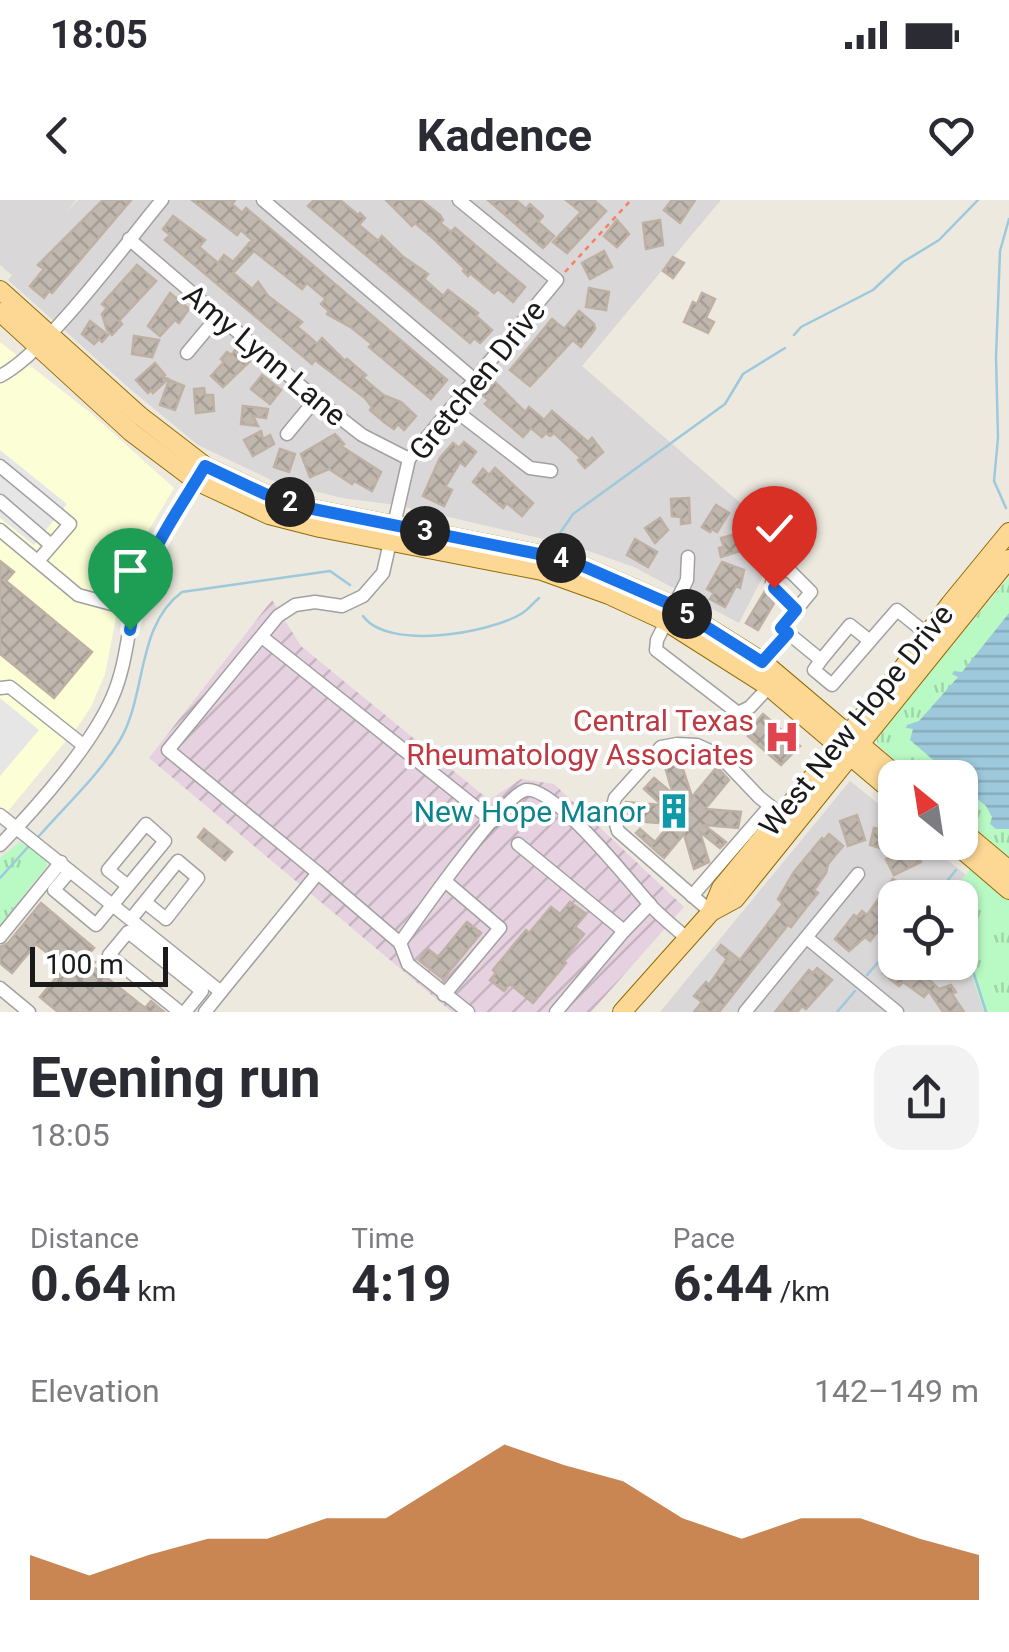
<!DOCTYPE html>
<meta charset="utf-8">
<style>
:root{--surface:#fff;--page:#f2f2f3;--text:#2b2b33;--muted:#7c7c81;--accent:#b45309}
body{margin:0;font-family:Roboto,sans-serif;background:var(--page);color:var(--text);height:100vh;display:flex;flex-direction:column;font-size:38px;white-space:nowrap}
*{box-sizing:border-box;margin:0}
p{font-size:32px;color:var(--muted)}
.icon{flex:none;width:55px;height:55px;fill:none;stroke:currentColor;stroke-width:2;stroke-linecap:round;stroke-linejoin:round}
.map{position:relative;height:812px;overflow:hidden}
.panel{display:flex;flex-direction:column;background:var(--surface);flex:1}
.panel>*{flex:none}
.needle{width:65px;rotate:330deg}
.buttons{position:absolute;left:878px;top:560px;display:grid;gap:20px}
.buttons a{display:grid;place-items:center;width:100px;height:100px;border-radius:20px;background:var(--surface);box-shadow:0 2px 8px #0004;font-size:50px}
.scale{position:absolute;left:30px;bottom:25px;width:138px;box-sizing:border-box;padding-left:10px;border:5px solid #1a1a1a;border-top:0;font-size:28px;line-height:35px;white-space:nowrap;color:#1a1a1a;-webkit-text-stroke:8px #fff;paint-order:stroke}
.pin{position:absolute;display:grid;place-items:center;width:85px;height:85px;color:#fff;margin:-102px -42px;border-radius:50% 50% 50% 0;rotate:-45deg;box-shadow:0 0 10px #0007}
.pin .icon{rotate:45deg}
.km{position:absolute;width:50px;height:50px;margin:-25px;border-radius:50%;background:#222;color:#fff;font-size:28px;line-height:50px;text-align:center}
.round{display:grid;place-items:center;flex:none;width:105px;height:105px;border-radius:30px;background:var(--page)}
.overview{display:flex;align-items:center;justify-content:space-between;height:170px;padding:0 30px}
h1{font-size:55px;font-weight:700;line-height:75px}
.figures{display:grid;grid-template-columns:repeat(3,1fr);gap:15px;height:170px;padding:10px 30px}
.figures div{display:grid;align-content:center}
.figures b{font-size:50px;font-weight:700}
.figures small{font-size:28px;font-weight:400}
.figures p{font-size:28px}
.chart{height:280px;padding:20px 30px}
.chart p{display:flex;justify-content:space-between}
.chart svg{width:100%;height:180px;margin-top:10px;fill:var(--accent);opacity:.7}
.status{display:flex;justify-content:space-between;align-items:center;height:70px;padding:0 50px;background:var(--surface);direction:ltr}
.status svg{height:28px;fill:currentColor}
header{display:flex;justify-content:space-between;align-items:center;height:130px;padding:0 30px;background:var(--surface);font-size:45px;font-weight:700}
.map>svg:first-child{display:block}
</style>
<div class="status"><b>18:05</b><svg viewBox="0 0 49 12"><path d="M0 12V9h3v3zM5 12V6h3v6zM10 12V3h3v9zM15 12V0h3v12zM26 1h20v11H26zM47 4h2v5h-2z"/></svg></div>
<header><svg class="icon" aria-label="back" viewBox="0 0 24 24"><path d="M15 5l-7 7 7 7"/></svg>Kadence<svg class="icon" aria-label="heart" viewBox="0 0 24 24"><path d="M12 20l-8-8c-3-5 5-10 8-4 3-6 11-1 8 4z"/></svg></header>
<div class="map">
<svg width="1009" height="812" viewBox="0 0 1009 812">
<defs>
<pattern id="industrial-furrows" width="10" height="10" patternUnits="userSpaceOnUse" patternTransform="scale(2.5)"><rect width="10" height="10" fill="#e6d1e0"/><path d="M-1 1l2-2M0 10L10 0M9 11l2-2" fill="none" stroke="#c5b3c0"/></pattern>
<pattern id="park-tufts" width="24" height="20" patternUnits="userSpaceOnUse" patternTransform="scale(2.5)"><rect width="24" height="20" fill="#b9f9c4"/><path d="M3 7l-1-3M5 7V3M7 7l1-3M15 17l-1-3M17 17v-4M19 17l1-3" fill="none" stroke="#9ed5a8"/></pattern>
<pattern id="water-rules" width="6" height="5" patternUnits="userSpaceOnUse" patternTransform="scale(2.5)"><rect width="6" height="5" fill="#9ec9dc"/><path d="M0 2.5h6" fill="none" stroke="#88acbc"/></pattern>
<pattern id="building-cross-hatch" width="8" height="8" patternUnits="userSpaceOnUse" patternTransform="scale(2.5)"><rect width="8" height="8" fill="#c0b8af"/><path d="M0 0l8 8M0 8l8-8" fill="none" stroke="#a49e96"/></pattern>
</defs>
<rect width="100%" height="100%" fill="#ede9df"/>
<!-- residential -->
<g fill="#d9d7d7">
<path d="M0,0H76L66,13L78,0H721L582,166L782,339L739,423L634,367L574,346L397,305L342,298L271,280L198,245L129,188L8,80L12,75L0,65Z"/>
<path d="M850,581L895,617V642L926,643L966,675L947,697L895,698V762H960V740L984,812H660Z"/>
</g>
<!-- industrial -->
<path fill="url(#industrial-furrows)" d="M272,400L301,446L489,600L521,579L554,584L684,707L591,812H452L149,558Z"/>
<!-- education -->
<path fill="#fcffd6" d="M0,142L92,214L174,288L140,345L122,387L105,474L91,507L79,525L0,621Z"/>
<!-- park -->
<g fill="url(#park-tufts)">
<path d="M1009,377V663L960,619V578L913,577L877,544V537Z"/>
<path d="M20,642L46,658L47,666L0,725V658Z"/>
<path d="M972,667L1009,699V812H984L960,740V698H947Z"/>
</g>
<!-- parking -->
<g fill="#e6e6e6">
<path d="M0,250L67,304L34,345L0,318Z"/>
<path d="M0,498L39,530L0,576Z"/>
</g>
<!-- water -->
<path fill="url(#water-rules)" d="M1009,413V629H996L990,624L992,617L986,606L960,584V578L953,577L910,540L913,529L906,528L907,525L919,521L958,477L952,474L954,471L962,472Z"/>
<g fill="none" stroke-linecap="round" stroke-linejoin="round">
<!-- stream -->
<g stroke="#9ec9dc" stroke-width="2.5">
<path d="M794,135L801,127L873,90L903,62L939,40L978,0"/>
<path d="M1006,308L994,281L998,238L996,157L1000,51L1009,19"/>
<path d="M558,336L573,314L725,204L743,174L785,148"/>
<path d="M363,416C388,451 489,433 521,414C528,410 533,403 539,398"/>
<path d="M39,636C66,605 99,575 120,540C147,494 136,426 182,392L330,371L350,385"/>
<path d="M0,678L28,647"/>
<path d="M949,680L955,698"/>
<path d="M933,698L956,670"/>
<path d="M960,730L986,812"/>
<path d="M867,775L895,743"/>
<path d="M837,812L855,791"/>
</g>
</g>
<!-- building -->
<g fill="url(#building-cross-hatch)" stroke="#beb0a2" stroke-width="2.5">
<path d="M103,0H131L52,93L49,91L44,98L30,86L44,69L38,65Z"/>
<path d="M192,0H235L232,4L242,13L246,8L447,180L431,199L369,147L372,144L352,128L327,114L329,111L321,104L326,99L307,83L302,89L254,51L233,73L252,89L258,82L268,96L302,122L297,127L306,134L317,144L322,138L345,161L347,159L366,175L363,178L383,195L401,202L416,216L404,230L398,224L394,229L384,222L370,210L372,207L365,198L315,160L312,164L165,40L170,35L163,29L173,16L205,40L199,47L218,63L224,55L233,62L252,40L241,30L237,35Z"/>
<path d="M314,0H340L358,15L360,13L365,18L359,25L378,41L382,36L402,56L428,74L424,79L443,96L448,90L478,113L476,116L492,130L480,143L474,138L470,143L308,6Z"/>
<path d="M386,0H421L440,15L443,20L440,23L451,32L455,28L525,87L513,102L498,89L494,93L470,73L468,76L463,71L465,69L434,39L415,23L412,26Z"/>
<path d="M488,0H516L526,9L530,4L543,16L538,22L554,36L543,48Z"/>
<path d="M566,0H594L606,11L567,53L553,42L581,12Z"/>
<path d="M672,0H695L680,23L664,10Z"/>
<path d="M617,20L629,34L617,47L604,36Z"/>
<path d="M660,20L663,45L646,49L643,23Z"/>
<path d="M604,51L612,67L590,79L582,63Z"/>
<path d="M673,57L684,63L673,78L663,71Z"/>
<path d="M137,65L156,81L119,121L122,124L112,135L107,130L102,114L107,108L102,104Z"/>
<path d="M589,88L609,92L606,110L586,107Z"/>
<path d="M170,93L189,109L179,123L175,120L160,136L148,126Z"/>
<path d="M702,93L715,99L706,118L714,122L708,133L684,122L693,102L697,104Z"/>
<path d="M579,111L594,124L595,129L581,147L573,140L530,186L510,170L552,119L564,129Z"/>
<path d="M90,121L108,135L102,142L99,139L94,144L82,134Z"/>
<path d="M134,136L159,140L152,157L132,154Z"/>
<path d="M236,149L250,161L223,187L211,176L224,162L221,159L227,152L231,155Z"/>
<path d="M155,163L165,175L162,177L168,179L153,193L151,190L148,193L136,180Z"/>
<path d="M262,175L281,190L270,204L251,189Z"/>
<path d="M169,180L184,186L175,210L160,205Z"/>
<path d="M494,181L525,212L529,207L544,220L552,211L588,242L592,238L603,252L585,268L578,260L581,258L554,233L550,236L546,233L542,237L531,228L523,237L485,204L489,200L482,195Z"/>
<path d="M204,188L205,195H213L214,211L196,213L194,189Z"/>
<path d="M243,206L268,209L266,218L253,216L258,226L241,224Z"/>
<path d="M261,231L263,239L270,235L274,244L253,256L244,240Z"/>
<path d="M335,234L344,244L341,246L381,272L372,291L354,281L352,284L329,269L310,277L301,254Z"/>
<path d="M464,242L476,252L465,266L460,262L445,287L452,290L444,306L423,296L440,258L453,243L459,248Z"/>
<path d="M280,249L295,254L289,272L274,267Z"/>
<path d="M495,268L533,303L522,316L507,303L503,308L473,282L483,269L489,275Z"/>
<path d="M689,298L690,323L681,324V317L672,316L671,299Z"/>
<path d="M716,305L729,313L717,332L712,329L710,332L702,327Z"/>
<path d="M660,318L668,330L655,343L645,328Z"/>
<path d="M739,333L744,350L721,357L719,348L724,347L721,338Z"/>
<path d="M635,339L657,352L648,367L627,355Z"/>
<path d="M0,361L14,372L6,381L92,452L54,498L0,454Z"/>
<path d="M722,362L744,370L740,388L736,386L725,407L710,399L714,393L707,389Z"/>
<path d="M765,391L774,403L758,430L746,423Z"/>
<path d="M763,514L800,546L781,565L748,536L752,531L750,529Z"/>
<path d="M678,554L692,597L717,567L729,580L705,609L741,612L738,628L704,625L726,642L720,648L700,632L709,662L694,669L684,634L664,658L636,633L640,629L655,642L670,624L625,620L624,617L626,602L662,605L644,589L654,578L673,594L663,560Z"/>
<path d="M857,615L865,640L848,646L840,621Z"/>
<path d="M874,628L891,632L887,650L870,645Z"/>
<path d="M204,629L232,652L225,660L198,637Z"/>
<path d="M829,634L843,646L828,664L826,673L814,690L818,693L808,705L791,727L788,725L779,736L719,812H694L702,802L694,796L706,782L709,785L727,759L717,750L721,745L740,760L783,704L778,699L794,672L822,638L824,640Z"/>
<path d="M913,646L921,662L894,675L886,659Z"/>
<path d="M893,679L911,689L909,692L918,698H895V711L870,741L865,737L849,751L835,739L854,715L857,717L862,711L867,715Z"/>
<path d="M570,702L586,714L575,727L584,734L563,761L566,763L533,803L510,784L504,791L490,780L496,773L493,770L526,730L529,733L551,707L560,714Z"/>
<path d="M41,703L94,748L87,756L95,762L92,766L145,808L151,801L164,812H58L40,797L65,767L36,744L12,773L0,763V747L8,743Z"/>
<path d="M467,722L481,733L443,779L419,760L428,749L438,757Z"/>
<path d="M892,762H910L939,789L951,785L956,792L952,794L964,812H943L929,791L924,797L903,782L899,786L883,773Z"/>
<path d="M817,768L832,780L806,809L802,806L797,812H775L809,770L813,773Z"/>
</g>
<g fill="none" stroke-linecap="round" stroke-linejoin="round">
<defs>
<g id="minor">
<path d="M263,0L475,180"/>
<path d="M129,39L316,199L362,235L409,259"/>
<path d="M187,153L218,116"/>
<path d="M0,176C45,154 126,43 162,0"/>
<path d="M452,208L530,268L551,271"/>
<path d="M287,234L316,199"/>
<path d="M0,266L70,324L38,361"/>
<path d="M0,301L51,345"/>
<path d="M0,330L78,395L134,410"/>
<path d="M688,357L687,380L657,440L656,450L738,513L750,507L769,487"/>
<path d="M781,428L811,392L789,370L778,372L772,382L774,388L796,410"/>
<path d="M262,437L493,621"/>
<path d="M821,460L814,470L832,485L870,441"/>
<path d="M763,462L788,433L821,460L850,425L870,441L897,410L927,434"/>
<path d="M0,488L10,487L83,545"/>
<path d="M0,615L221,792L318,673L400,743C417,719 505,593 526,590C555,586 633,686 653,708C664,719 676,729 688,739"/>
<path d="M518,644L624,731L650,704"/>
<path d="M0,645C37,607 91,546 112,498C128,462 128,422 139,385C150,345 178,311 199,276"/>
<path d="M70,671L54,690L96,725L165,641L146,624L108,670L128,686"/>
<path d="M318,673L168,550L278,416L295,405L315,402L342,406L363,396L383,373L409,259L557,80L459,0"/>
<path d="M692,696L770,606"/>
<path d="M711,712L618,631L612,610L615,598L661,547L677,544L697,545L719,555L759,597L780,614"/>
<path d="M131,719L178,661L198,678L166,719L145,702"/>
<path d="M0,737L61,662"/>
<path d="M807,738L897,812"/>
<path d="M400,743L408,764L468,812"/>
<path d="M0,788L29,812"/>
<path d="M444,795L500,728L445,681"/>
<path d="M180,812L109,755L128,732L202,791L185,812"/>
<path d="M205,812L221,792"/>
<path d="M556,812L624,731"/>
<path d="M745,812L858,674"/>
</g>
<g id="major">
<path d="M0,90L140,216L205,266L265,294L308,308L569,360L672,405L763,462L900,578"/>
<path d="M0,112L131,232L196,281L269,315L320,328L542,371L609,395L665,421L769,487L895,594"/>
<path d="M960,629L1009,670"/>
<path d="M953,642L1009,690"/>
<path d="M711,712L721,688L902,469L950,404L1009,332"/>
<path d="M622,812L711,712L735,699L1009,359"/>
</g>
</defs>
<!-- minor casing -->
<use href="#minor" stroke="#a1a1a1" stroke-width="15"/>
<!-- major casing -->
<use href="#major" stroke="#916c00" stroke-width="20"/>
<!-- path -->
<path stroke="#fb7d62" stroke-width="2.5" stroke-dasharray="5 5" stroke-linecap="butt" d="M565,72L631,0"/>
<!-- minor -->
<use href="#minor" stroke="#fff" stroke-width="12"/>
<!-- major -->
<use href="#major" stroke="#fdd894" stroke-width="18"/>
</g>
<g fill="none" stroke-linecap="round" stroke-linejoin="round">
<defs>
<path id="route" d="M130,430C142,357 168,328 205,266L265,294L308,308L569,360L672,405L762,462L788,433L781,428L796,410L774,388"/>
</defs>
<!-- route casing -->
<use href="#route" stroke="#fff" stroke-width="20"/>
<!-- route -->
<use href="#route" stroke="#1a73e8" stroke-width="12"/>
</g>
<!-- icons -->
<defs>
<symbol id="hospital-bare" viewBox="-9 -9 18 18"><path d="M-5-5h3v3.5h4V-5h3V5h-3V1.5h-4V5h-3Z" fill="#e0444e" stroke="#fff" stroke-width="2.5" paint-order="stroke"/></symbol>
<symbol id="building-bare" viewBox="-9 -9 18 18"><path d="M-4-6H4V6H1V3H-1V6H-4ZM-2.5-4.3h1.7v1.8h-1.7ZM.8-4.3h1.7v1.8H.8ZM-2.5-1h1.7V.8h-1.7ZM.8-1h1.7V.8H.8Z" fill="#0f9aa8" stroke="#fff" stroke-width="2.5" paint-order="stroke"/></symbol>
</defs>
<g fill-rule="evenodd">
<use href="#hospital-bare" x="757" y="512" width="50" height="50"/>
<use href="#building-bare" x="649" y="586" width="50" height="50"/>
</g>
<g text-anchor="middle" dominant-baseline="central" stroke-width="8" stroke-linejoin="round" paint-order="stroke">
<!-- street labels -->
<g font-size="30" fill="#1a1a1a" stroke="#fff">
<text transform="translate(265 155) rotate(40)">Amy Lynn Lane</text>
<text transform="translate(477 180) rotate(-51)">Gretchen Drive</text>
<text transform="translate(856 520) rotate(-51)">West New Hope Drive</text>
</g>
<!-- health labels -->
<g font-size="30" fill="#be3a42" stroke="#fff" text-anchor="end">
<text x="754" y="520">Central Texas<tspan x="754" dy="34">Rheumatology Associates</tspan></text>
</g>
<!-- culture labels -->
<g font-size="30" fill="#0d838f" stroke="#fff" text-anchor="end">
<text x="646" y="611">New Hope Manor</text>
</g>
</g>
</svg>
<div class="buttons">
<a><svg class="needle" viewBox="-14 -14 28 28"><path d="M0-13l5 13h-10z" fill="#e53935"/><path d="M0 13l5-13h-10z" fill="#7c7c81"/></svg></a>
<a><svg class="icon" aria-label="locate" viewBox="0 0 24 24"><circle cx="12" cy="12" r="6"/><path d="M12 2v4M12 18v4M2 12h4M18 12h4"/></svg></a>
</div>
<div class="scale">100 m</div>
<div class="pin" style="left:130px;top:430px;background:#1e9e55"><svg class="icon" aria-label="arrive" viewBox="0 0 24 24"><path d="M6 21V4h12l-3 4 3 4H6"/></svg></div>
<div class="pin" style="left:774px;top:388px;background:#d93025"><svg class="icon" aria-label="check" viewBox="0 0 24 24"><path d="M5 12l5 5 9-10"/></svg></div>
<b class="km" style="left:290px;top:302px">2</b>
<b class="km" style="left:425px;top:331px">3</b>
<b class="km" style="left:561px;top:358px">4</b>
<b class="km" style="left:687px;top:414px">5</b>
</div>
<section class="panel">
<div class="overview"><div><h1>Evening run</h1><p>18:05</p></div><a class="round"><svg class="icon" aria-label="share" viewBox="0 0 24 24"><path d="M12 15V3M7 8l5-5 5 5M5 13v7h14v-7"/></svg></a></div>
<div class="figures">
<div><p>Distance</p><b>0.64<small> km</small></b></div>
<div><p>Time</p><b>4:19</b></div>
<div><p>Pace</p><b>6:44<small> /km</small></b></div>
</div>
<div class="chart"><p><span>Elevation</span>142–149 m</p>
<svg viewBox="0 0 160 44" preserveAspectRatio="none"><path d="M0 44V33L10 38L20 33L30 29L40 29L50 24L60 24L70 15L80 6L90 11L100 15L110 24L120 29L130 24L140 24L150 29L160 33V44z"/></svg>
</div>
</section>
